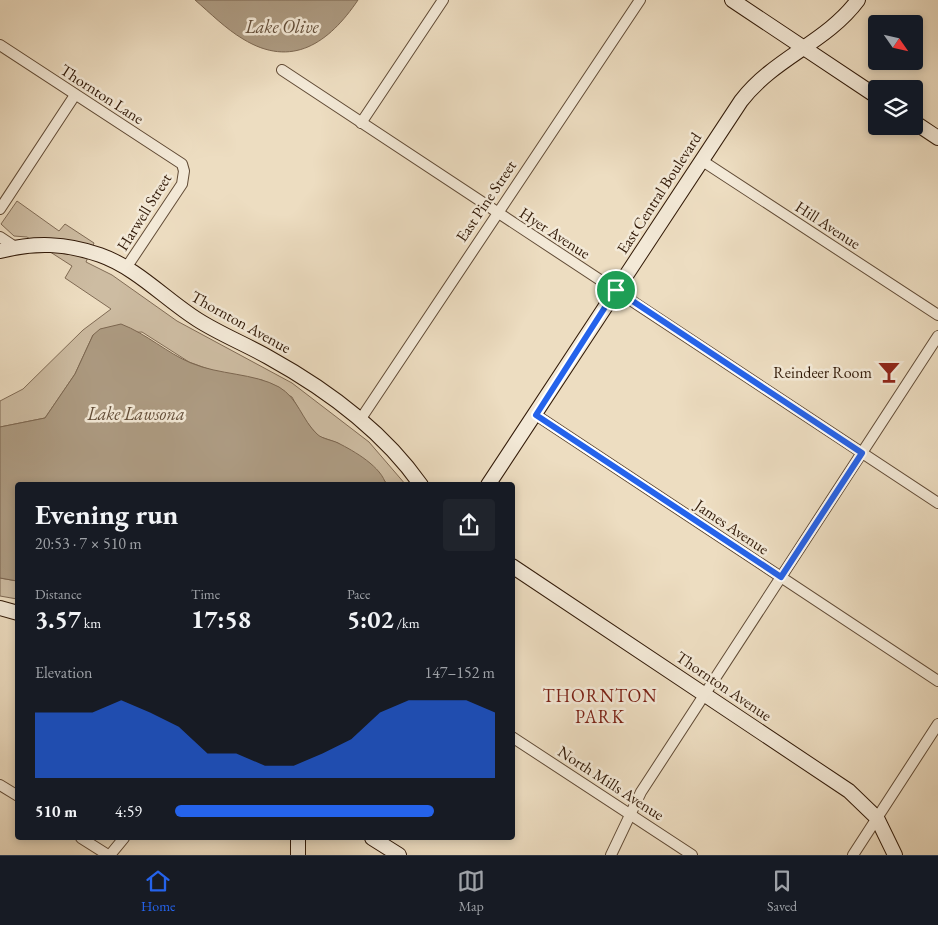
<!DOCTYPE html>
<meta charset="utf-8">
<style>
:root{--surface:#171b24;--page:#20242c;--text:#f1f3f6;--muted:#9ea1a6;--line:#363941;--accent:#2563eb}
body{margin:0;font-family:"EB Garamond",serif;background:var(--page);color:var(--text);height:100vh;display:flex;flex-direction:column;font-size:19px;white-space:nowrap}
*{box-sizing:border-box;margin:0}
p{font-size:16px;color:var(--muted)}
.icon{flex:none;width:28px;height:28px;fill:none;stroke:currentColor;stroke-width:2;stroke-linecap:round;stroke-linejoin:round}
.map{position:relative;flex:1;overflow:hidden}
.drawer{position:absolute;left:15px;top:482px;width:500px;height:358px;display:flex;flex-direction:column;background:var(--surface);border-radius:5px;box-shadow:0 2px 8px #0003}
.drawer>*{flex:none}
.needle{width:32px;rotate:124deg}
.tools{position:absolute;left:868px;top:15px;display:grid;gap:10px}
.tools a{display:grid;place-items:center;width:55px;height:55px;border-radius:5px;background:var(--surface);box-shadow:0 2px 8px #0003;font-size:25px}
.pin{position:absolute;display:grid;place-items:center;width:42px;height:42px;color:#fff;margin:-21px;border:2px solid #fff;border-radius:50%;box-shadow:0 1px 5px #0007}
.round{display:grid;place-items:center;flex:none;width:52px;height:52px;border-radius:5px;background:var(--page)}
.overview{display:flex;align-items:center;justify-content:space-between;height:85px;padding:0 20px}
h1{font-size:28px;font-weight:700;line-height:38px}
.stats{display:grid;grid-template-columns:repeat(3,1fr);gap:8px;height:85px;padding:5px 20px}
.stats div{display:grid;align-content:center}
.stats b{font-size:25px;font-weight:700}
.stats small{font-size:14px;font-weight:400}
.stats p{font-size:14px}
.chart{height:140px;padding:10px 20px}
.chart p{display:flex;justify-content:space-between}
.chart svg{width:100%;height:90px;margin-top:5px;fill:var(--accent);opacity:.7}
ul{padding:0 20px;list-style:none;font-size:16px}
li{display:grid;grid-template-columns:80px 60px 1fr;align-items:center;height:38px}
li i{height:12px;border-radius:6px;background:var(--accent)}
.dock{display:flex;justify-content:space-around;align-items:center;height:70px;border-top:1px solid var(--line);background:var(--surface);font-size:14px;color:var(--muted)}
.dock a{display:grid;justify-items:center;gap:2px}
.dock .current{color:var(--accent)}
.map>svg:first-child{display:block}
</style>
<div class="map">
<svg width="938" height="855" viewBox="0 0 938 855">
<rect width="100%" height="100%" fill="#edddc1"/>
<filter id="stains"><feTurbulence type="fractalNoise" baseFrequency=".004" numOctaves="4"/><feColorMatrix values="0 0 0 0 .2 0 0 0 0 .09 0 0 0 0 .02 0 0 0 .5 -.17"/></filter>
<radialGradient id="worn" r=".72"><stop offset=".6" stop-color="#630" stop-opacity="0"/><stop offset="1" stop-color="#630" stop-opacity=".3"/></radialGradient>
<!-- green -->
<g fill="#cdbca2" stroke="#806b55">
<path d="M17,201L59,231L65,224L94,243L86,262L112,275L177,321L292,383L369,442L406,485H386L385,481L338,443L318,436L304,419L292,397L262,380L219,373L189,362L142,332L93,335L75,374L45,418L0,427V401L23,389L83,330L111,309L65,278L72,266L27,237L14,236L1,224Z"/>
<path d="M0,578L17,581V599L0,596Z"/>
</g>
<!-- water -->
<g fill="#ad9b82" stroke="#7c6751">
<path d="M195,0H358C329,43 292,69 243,39C226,29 210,13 195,0Z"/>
<path d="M121,324C147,334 167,353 191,363C219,375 254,373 279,387C298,398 302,420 317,434C322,439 332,440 338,443C354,451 382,467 386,485H18L17,581L0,578V427L45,418L75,374L93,335L100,329Z"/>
</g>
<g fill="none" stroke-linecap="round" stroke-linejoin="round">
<defs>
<g id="street">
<path d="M0,45L182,164L184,171L182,184L126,268"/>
<path d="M282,70L938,503"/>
<path d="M361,123L443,0"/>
<path d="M701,160L938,315"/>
<path d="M0,209L75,95"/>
<path d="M0,237L15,247"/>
<path d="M536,415L938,681"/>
<path d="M360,420L640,0"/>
<path d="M512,737L692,855"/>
<path d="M0,785L18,796"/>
<path d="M81,838L108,855"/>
<path d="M110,855L124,838"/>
<path d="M611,855L641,792L938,336"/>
<path d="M853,855L938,724"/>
</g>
<g id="secondary">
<path d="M732,0L876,96"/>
<path d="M914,122L938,138"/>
<path d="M0,251C35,242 66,243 100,255C137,268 166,300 198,320C220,334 245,344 268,357C326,389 383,431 421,485"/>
<path d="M488,485L741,101C775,57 826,43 858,0"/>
<path d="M512,566L849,791L877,818L895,855"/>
<path d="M0,608L18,613"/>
<path d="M298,838V855"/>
<path d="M372,838L399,855"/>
</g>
</defs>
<!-- street casing -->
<use href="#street" stroke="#614b36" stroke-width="12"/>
<!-- secondary casing -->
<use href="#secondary" stroke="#321a08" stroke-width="16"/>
<!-- street -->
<use href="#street" stroke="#f3e9d7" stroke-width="10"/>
<!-- secondary -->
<use href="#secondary" stroke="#f3e9d7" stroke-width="14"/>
</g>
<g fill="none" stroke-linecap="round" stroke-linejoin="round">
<defs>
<path id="route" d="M616,290L862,453L781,577L536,415Z"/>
</defs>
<!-- route casing -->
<use href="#route" stroke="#fff" stroke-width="10"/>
<!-- route -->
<use href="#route" stroke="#2563eb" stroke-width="6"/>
</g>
<!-- icons -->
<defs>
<symbol id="bar-bare" viewBox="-9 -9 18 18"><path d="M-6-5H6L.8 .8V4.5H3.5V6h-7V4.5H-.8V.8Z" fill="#8f2418" stroke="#f3e9d7" stroke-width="2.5" paint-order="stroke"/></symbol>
</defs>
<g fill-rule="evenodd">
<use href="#bar-bare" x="873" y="356" width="32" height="32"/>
</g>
<g text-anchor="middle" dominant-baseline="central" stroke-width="5" stroke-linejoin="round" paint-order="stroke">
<!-- street labels -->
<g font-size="16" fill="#321a08" stroke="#f3e9d7">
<text transform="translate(102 94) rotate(33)">Thornton Lane</text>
<text transform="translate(659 193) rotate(-57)">East Central Boulevard</text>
<text transform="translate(486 201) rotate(-56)">East Pine Street</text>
<text transform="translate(144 212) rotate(-58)">Harwell Street</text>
<text transform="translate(828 225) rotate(33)">Hill Avenue</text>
<text transform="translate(555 233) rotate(33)">Hyer Avenue</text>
<text transform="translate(241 322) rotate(29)">Thornton Avenue</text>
<text transform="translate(732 527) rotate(34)">James Avenue</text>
<text transform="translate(724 686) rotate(34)">Thornton Avenue</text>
<text transform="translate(611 783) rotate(33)">North Mills Avenue</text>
</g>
<!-- poi labels -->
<g font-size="16" fill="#321a08" stroke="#f3e9d7" text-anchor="end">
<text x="872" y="372">Reindeer Room</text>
</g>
<!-- water labels -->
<g font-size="18" font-style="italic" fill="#634e39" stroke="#f3e9d7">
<text x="282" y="26">Lake Olive</text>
<text x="136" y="413">Lake Lawsona</text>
</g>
<!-- neighbourhood labels -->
<g font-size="18" letter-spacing="1" fill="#7a1f14" stroke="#f3e9d7">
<text x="600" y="695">THORNTON<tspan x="600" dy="21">PARK</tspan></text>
</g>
</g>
<rect width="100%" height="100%" filter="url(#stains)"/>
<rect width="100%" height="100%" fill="url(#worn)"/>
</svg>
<div class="tools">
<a><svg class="needle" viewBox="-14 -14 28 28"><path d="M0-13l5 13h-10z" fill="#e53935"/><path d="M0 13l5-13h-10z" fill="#9ea1a6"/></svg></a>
<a><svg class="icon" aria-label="layers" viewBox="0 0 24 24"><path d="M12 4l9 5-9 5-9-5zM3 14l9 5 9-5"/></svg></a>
</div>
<div class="pin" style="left:616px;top:290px;background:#1e9e55"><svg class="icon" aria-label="arrive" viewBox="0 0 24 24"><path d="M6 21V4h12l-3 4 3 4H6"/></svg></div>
<section class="drawer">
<div class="overview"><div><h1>Evening run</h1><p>20:53 · 7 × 510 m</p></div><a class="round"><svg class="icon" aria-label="share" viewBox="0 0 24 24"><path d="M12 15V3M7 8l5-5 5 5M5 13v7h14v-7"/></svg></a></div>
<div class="stats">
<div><p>Distance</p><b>3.57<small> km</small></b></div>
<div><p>Time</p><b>17:58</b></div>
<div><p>Pace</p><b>5:02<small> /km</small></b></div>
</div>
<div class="chart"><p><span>Elevation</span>147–152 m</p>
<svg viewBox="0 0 160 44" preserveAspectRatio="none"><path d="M0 44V12L10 12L20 12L30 6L40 12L50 19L60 32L70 32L80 38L90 38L100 32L110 25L120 12L130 6L140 6L150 6L160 12V44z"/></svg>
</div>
<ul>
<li><b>510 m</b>4:59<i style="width:81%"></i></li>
</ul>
</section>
</div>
<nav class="dock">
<a class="current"><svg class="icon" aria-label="home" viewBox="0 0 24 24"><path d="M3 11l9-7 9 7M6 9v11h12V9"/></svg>Home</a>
<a><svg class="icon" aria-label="map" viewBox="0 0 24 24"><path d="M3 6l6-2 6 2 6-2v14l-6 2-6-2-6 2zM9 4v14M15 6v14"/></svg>Map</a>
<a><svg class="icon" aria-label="saved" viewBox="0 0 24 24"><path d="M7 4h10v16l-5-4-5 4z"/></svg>Saved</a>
</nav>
